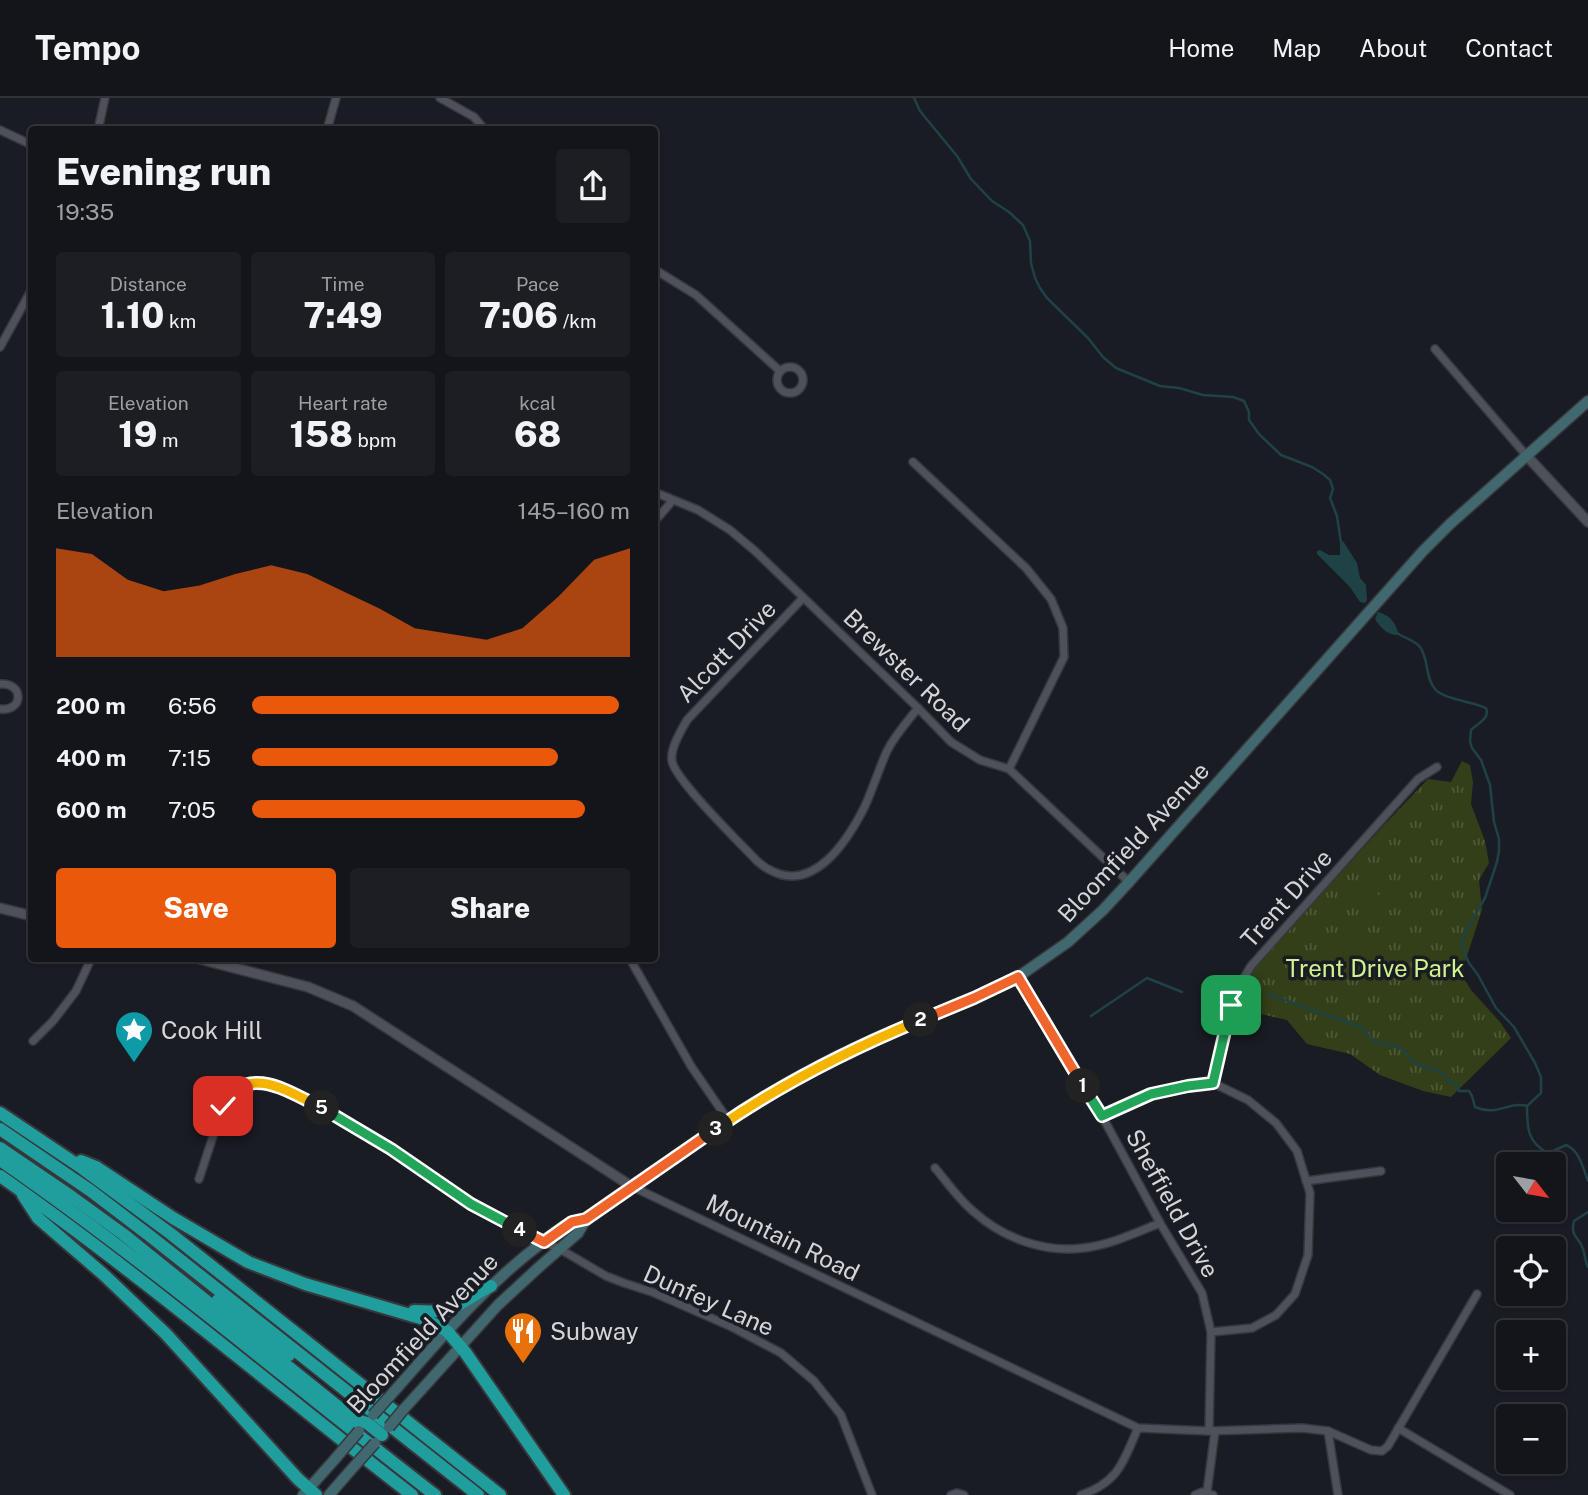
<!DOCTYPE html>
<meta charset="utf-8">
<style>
:root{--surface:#14151b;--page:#1d1e24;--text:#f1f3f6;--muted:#9d9fa3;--line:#33343a;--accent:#ea580c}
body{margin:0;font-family:"Public Sans",sans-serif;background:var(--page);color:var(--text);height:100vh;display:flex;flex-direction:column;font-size:26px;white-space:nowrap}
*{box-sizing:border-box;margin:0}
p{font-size:23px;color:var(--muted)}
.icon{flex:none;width:38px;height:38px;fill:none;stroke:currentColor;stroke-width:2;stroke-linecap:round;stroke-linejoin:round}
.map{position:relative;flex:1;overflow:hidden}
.sheet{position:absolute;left:28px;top:28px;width:630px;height:836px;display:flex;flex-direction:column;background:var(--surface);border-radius:7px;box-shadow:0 2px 5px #0004,0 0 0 2px var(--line)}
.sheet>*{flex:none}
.needle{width:46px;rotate:121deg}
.tools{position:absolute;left:1496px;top:1054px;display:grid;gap:14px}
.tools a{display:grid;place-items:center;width:70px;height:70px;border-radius:7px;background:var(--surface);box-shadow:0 2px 5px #0004,0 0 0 2px var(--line);font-size:35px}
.pin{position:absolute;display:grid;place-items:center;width:60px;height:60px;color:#fff;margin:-30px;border-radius:14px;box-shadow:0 4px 10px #0006}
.km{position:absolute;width:35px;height:35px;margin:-18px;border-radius:50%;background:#222;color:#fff;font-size:19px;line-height:35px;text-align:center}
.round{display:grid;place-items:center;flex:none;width:74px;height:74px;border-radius:7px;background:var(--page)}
.head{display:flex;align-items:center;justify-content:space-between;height:119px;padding:0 28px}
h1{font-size:38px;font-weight:800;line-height:52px}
.stats{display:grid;grid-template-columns:repeat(3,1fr);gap:10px;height:119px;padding:7px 28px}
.stats div{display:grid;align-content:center;border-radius:7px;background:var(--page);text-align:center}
.stats b{font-size:35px;font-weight:800}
.stats small{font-size:19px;font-weight:400}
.stats p{font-size:19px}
.chart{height:196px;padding:14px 28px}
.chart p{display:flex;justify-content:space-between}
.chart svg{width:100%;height:126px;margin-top:7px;fill:var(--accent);opacity:.7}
.cta{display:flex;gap:14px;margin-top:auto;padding:14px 28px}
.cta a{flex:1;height:80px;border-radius:7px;background:var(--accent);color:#fff;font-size:28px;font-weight:800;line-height:80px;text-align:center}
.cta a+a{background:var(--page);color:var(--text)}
ul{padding:0 28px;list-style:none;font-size:23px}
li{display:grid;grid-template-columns:112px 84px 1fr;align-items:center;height:52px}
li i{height:18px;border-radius:9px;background:var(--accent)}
header{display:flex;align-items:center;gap:42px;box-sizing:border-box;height:98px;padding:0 35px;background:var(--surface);border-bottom:2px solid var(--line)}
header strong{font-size:33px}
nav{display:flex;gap:38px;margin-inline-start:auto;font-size:24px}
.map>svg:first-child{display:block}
</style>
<header>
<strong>Tempo</strong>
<nav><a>Home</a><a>Map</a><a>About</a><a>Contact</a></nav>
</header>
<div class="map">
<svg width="1588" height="1397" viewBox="0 0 1588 1397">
<defs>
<pattern id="park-tufts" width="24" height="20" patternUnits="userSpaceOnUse" patternTransform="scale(1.75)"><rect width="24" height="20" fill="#323f18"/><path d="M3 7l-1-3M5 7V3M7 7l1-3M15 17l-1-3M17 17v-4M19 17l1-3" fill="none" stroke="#4f5a39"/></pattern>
</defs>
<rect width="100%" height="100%" fill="#1a1c24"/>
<!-- park -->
<path fill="url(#park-tufts)" d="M1462,663L1470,667L1473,684L1471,706L1485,743L1489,765L1479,782L1482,812L1464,867L1463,879L1471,892L1500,924L1511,940L1451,999L1423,993L1380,977L1350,956L1307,946L1287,922L1234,910L1251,873L1385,726L1428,681L1451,684Z"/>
<!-- pitch -->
<g fill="#323f18">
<path d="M1364,784L1386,804L1374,817L1352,797Z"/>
<path d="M1350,826L1376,837C1380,863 1354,873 1340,850Z"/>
</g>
<!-- water -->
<g fill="#1f4247">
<path d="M1343,443L1357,465L1360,480L1366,487L1367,502L1365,505L1360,504L1350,489L1317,456V453L1320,452L1329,457H1340V446Z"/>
<path d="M1378,514C1391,518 1395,524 1399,537C1389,538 1380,530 1375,521Z"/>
</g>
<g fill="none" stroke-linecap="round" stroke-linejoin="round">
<!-- stream -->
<g stroke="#1f4247" stroke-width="2.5">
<path d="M914,0L920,13L957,58L971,81L992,103L1009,114L1023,127L1030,143L1031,165L1035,180L1040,190L1047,200L1088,240L1103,259L1116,270L1160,288L1179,290L1203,297L1233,299L1244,303L1249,314V322L1259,336L1281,357L1312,369L1323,376L1330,382L1333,391L1330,400L1337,418L1341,445"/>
<path d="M1397,535C1404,540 1414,542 1420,549C1429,561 1425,580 1435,591C1443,601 1474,604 1486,610C1490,621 1478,625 1471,632L1470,643L1472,650L1481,662L1490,687L1494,724L1499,741V753L1497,764L1485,800L1464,836L1462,849L1469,865L1478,877L1496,910L1514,929L1535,965L1541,979V995L1527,1008C1527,1028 1527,1046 1549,1055L1566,1047C1580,1053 1583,1070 1588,1083"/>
<path d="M1268,896L1361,929L1375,944L1400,949L1416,966L1443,975L1449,984L1456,986L1459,993H1469L1472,998L1475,1009C1498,1019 1508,1003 1527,1008"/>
<path d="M1091,918L1147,880L1182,894"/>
<path d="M1588,1114L1574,1123C1570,1140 1579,1138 1583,1151C1585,1157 1585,1163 1588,1169"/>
</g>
<defs>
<g id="minor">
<path d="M440,0L474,19L485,32"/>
<path d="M0,32L32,47"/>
<path d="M98,32L105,0"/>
<path d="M327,32L336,0"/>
<path d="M654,171L696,197L780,273"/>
<path d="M0,249L32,191"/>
<path d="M1435,251L1526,357"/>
<circle cx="790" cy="282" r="13"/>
<path d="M913,364L1026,470L1051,501L1063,530L1064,559L1009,671"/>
<path d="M654,394L698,412L730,432L755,453L918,610L951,644L980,662L1009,671L1129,784"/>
<path d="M654,424L673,402"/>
<path d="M803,500L687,622C681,633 670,650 672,663C675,682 740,745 757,763C761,766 765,770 770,772C814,796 848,742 865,708C873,690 879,671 887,653C895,637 907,624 918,610"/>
<path d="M0,586C24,584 24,614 0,611"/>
<path d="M630,861L691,968L728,1022"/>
<path d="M1018,879L1102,1018L1160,1125L1202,1195L1211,1234L1209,1333"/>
<path d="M33,943L53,923L76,893L91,861"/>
<path d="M1213,985C1222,945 1228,904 1251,868L1418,681L1437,669"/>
<path d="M1102,1018L1151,996L1188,987L1213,985L1248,1002L1276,1025L1297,1053L1310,1095L1308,1157L1295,1196L1276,1217L1252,1230L1211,1234"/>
<path d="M935,1070C947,1084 959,1102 974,1114C1003,1140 1044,1155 1083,1150C1110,1147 1135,1135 1160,1125"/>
<path d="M199,1081L222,1011L232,995L238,990L259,984L281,990L355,1029L391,1051L458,1098L485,1114L565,1154L606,1178L624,1185L652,1194L732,1229L781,1255L814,1283L841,1317L872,1397"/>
<path d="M1306,1083L1381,1073"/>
<path d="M631,1088L1138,1330L1209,1333L1302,1330L1328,1333L1371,1352L1382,1353L1388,1348L1477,1196"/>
<path d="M1398,1330L1510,1397"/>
<path d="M1328,1333L1338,1397"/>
<path d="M1207,1394L1215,1333"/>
<path d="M951,1397L957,1395L964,1397"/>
<path d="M1081,1397C1119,1384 1123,1364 1138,1330"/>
<path d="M1195,1397L1202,1394L1213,1397"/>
</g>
<g id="tertiary">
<path d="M1526,357L1588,424"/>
<path d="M0,810L32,818"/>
<path d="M200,861L308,889L353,908L631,1088"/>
</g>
<g id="secondary">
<path d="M397,1290C442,1239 485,1188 539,1147C553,1136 568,1122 586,1121"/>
<path d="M403,1312L498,1207L538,1170L578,1135L586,1121L610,1103L747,1009L789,984L836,959L874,941L974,900L1018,879L1068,844L1103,812L1129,784L1423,453L1450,426L1588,303"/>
<path d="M303,1397L335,1361"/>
<path d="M329,1397L350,1373"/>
</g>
<g id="motorway">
<path d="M0,1015L79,1068L171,1136L500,1397"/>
<path d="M0,1031L91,1093L150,1138L478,1397"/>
<path d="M0,1050L72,1099L123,1136L347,1316L356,1322L367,1325L382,1337"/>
<path d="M0,1062C150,1166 290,1285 435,1397"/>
<path d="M81,1063L96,1069L173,1120L248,1164L305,1186L427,1222L447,1233L465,1254L564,1397"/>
<path d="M0,1078C143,1178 275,1291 412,1397"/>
<path d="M23,1097L38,1120L103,1176L166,1236L298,1381L316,1397"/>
<path d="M218,1202L289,1257"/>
<path d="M414,1213C426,1213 437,1215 449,1211C463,1206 477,1194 491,1188"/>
</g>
</defs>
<!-- minor casing -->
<use href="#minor" stroke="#37383e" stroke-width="10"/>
<!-- tertiary casing -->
<use href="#tertiary" stroke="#37383e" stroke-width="12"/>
<!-- secondary casing -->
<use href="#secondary" stroke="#37383e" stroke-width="13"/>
<!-- motorway casing -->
<use href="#motorway" stroke="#37383e" stroke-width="16"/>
<!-- minor -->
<use href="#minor" stroke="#4e5159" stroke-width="7"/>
<!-- tertiary -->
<use href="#tertiary" stroke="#4e5159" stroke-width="9"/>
<!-- secondary -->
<use href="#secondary" stroke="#40686e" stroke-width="10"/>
<!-- motorway -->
<use href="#motorway" stroke="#209e9e" stroke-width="12"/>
<defs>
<g id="secondary-bridge">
<path d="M373,1317L397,1290"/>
<path d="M389,1329L403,1312"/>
<path d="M335,1361L359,1333"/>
<path d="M350,1373L375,1345"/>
</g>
</defs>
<!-- secondary-bridge casing -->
<use href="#secondary-bridge" stroke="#37383e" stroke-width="13" stroke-linecap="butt"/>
<!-- secondary-bridge -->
<use href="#secondary-bridge" stroke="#40686e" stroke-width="10"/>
</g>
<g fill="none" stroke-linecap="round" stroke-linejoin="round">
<defs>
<path id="split-1" d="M1083,988L1102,1018L1151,996L1188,988L1213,985L1231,907"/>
<path id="split-2" d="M921,922L974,900L1018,879L1083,988"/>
<path id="split-3" d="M716,1031C781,986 848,952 921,922"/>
<path id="split-4" d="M520,1132L544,1144L572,1124L586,1121L716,1031"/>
<path id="split-5" d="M322,1010L391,1051L471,1106L520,1132"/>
<path id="split-6" d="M223,1008C245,963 291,995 322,1010"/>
</defs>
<!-- split-1 casing -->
<use href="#split-1" stroke="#fff" stroke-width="14"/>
<!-- split-2 casing -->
<use href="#split-2" stroke="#fff" stroke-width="14"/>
<!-- split-3 casing -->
<use href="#split-3" stroke="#fff" stroke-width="14"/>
<!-- split-4 casing -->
<use href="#split-4" stroke="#fff" stroke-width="14"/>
<!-- split-5 casing -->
<use href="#split-5" stroke="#fff" stroke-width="14"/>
<!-- split-6 casing -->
<use href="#split-6" stroke="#fff" stroke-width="14"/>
<!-- split-1 -->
<use href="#split-1" stroke="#22a559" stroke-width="9"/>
<!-- split-2 -->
<use href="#split-2" stroke="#f0652b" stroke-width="9"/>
<!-- split-3 -->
<use href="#split-3" stroke="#f5b400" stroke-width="9"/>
<!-- split-4 -->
<use href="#split-4" stroke="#f0652b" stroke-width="9"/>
<!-- split-5 -->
<use href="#split-5" stroke="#22a559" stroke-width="9"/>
<!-- split-6 -->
<use href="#split-6" stroke="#f5b400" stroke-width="9"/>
</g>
<!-- icons -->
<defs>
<symbol id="sight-pin" viewBox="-11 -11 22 30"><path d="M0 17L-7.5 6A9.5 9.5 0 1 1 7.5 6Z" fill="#0f9aa8" stroke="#1a1c24"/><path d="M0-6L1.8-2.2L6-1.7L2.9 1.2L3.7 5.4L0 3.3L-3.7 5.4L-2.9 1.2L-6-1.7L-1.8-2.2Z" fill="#fff"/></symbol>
<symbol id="restaurant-pin" viewBox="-11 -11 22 30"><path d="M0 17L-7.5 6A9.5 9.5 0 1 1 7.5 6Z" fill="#e8710a" stroke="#1a1c24"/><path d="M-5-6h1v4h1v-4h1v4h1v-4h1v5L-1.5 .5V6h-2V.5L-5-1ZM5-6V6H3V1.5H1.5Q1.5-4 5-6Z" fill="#fff"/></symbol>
</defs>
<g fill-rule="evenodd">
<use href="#sight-pin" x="112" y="910" width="44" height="60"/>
<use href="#restaurant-pin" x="501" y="1211" width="44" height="60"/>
</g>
<g text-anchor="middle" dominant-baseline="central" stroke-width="7" stroke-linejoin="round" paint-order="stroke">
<!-- street labels -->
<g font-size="24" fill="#d4d5db" stroke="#1a1c24">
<text transform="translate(726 553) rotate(-46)">Alcott Drive</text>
<text transform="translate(907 572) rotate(44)">Brewster Road</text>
<text transform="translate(1133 744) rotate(-47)">Bloomfield Avenue</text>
<text transform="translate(1286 800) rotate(-48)">Trent Drive</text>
<text transform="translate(1173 1105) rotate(61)">Sheffield Drive</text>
<text transform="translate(783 1139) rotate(26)">Mountain Road</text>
<text transform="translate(709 1202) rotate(24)">Dunfey Lane</text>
<text transform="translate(422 1235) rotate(-47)">Bloomfield Avenue</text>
</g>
<!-- park labels -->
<g font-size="24" fill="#cff38d" stroke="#1a1c24">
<text x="1375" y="870">Trent Drive Park</text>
</g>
<!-- poi labels -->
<g font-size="24" fill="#d4d5db" stroke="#1a1c24" text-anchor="start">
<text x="161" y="932">Cook Hill</text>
<text x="550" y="1233">Subway</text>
</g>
</g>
</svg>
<div class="tools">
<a><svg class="needle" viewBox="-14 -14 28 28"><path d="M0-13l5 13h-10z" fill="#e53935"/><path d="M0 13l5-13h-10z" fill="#9d9fa3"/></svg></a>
<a><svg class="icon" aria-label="locate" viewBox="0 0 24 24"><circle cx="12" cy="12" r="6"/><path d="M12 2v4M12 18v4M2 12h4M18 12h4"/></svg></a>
<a>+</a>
<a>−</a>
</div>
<div class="pin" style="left:1231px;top:907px;background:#1e9e55"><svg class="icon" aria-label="arrive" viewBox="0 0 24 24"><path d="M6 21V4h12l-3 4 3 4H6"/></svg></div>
<div class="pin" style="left:223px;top:1008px;background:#d93025"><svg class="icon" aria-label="check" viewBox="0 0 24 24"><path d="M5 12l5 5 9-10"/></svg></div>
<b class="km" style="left:1083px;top:988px">1</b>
<b class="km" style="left:921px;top:922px">2</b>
<b class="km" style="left:716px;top:1031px">3</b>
<b class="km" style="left:520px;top:1132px">4</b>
<b class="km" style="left:322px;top:1010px">5</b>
<section class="sheet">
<div class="head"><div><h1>Evening run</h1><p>19:35</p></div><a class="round"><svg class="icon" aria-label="share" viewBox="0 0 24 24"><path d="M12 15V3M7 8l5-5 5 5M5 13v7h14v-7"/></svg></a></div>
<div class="stats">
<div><p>Distance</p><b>1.10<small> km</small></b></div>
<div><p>Time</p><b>7:49</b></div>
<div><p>Pace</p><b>7:06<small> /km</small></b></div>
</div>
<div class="stats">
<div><p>Elevation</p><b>19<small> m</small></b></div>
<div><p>Heart rate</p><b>158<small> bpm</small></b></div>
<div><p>kcal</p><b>68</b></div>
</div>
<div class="chart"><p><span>Elevation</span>145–160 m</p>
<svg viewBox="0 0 160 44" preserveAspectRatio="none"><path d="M0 44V6L10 8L20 17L30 21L40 19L50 15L60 12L70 15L80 21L90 27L100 34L110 36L120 38L130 34L140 23L150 10L160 6V44z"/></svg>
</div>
<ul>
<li><b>200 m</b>6:56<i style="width:97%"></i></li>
<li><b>400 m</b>7:15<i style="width:81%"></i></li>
<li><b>600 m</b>7:05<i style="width:88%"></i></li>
</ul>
<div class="cta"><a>Save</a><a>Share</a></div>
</section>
</div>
